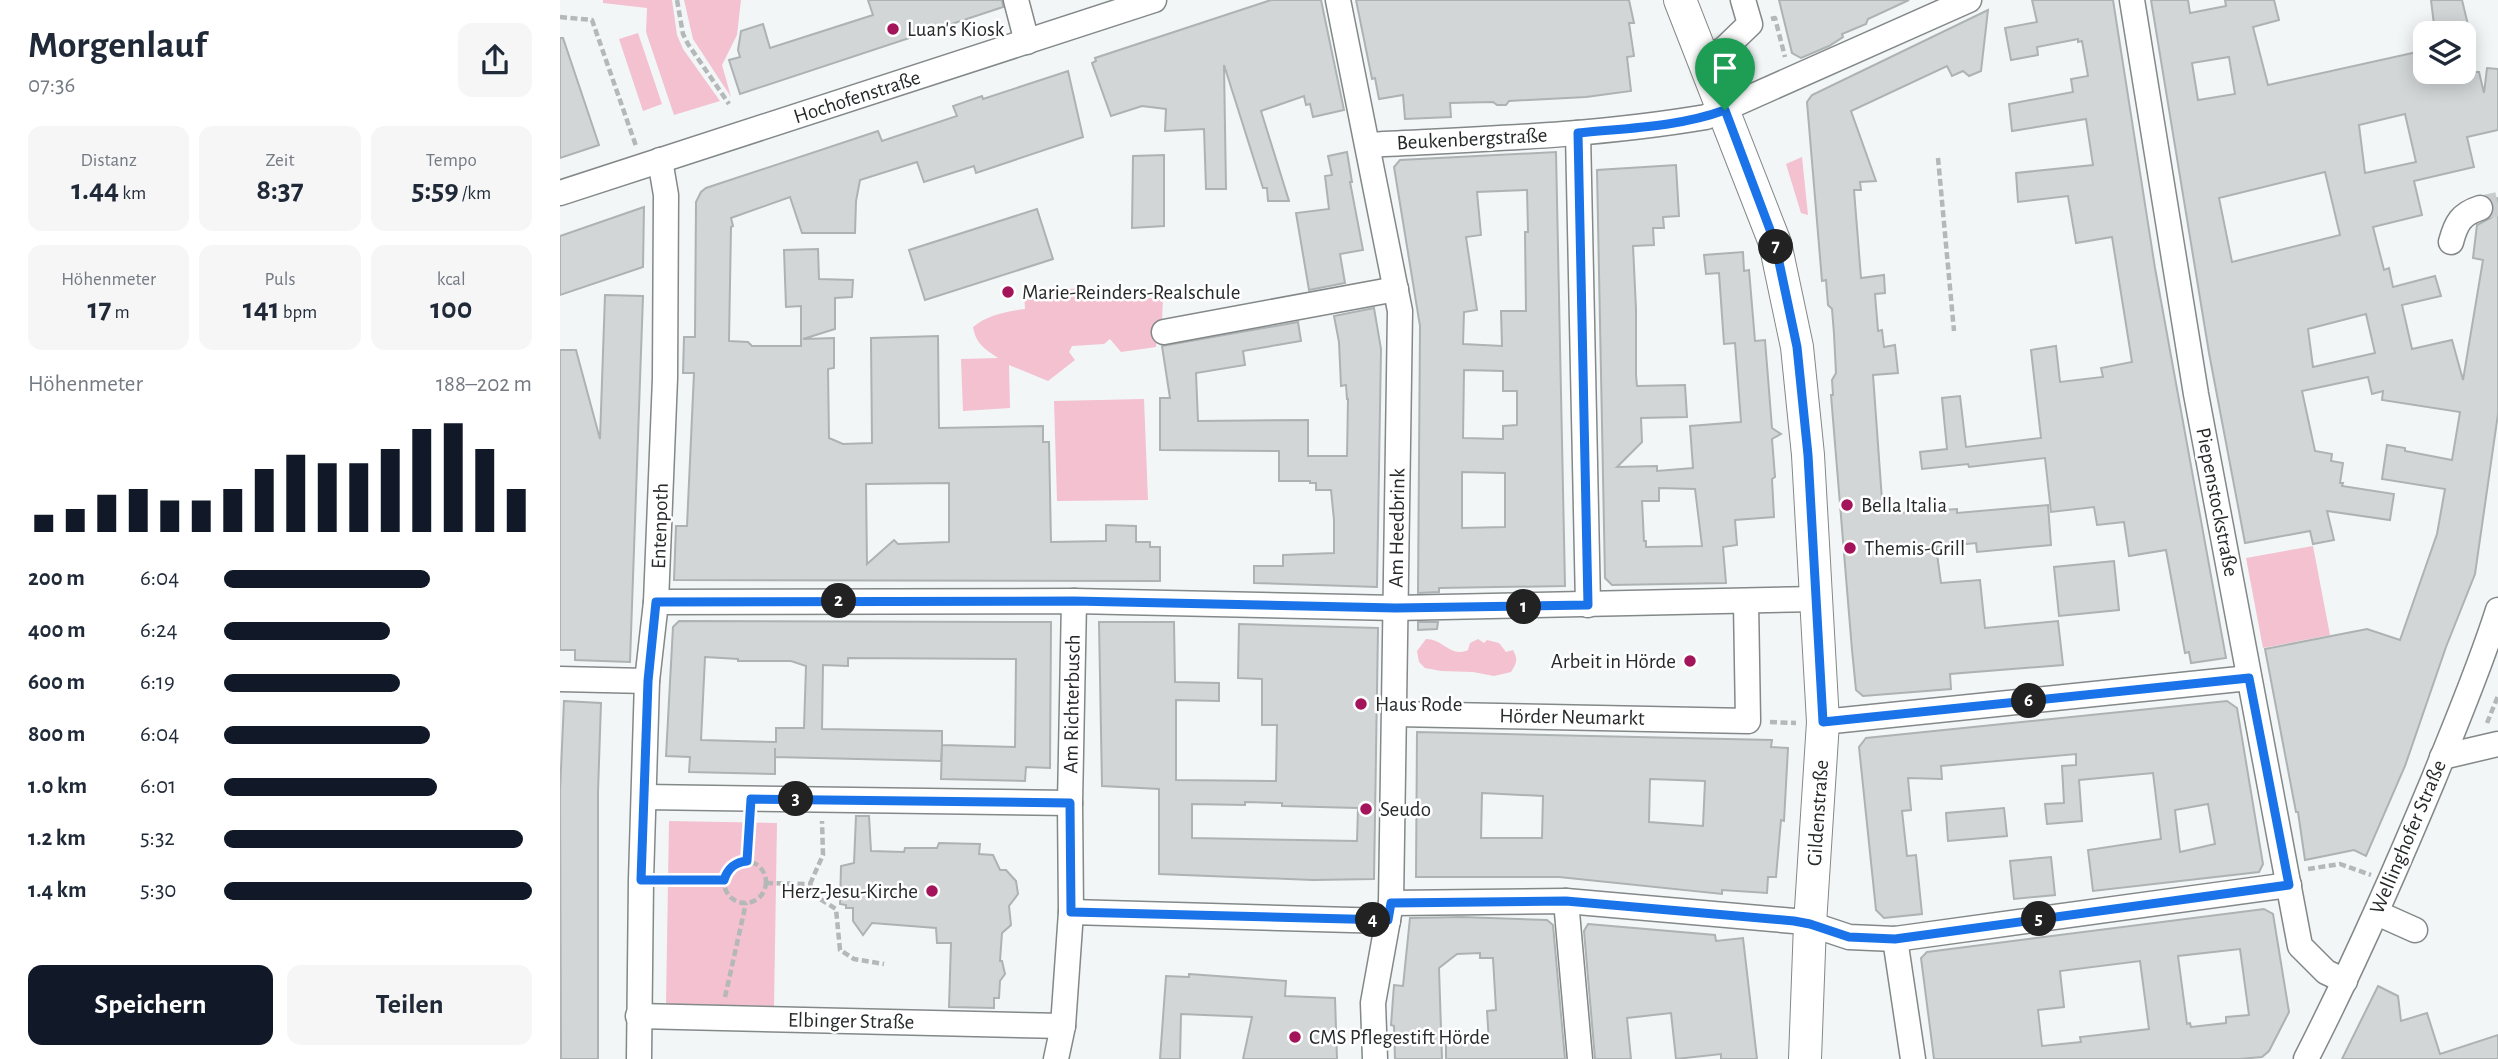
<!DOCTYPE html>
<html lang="de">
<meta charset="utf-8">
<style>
:root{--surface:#fff;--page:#f6f6f7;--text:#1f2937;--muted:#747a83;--accent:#111827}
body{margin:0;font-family:"Alegreya Sans",sans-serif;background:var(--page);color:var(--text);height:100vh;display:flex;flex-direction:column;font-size:26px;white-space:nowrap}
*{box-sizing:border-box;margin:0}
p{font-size:23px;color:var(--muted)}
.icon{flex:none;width:38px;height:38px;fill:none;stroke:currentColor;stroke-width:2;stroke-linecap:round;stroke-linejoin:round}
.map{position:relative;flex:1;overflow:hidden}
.panel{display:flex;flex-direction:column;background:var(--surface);width:560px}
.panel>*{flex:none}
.tools{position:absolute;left:1853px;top:21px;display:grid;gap:14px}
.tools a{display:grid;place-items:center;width:63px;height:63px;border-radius:14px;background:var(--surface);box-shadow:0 4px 18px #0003;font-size:35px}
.pin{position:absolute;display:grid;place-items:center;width:60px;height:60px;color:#fff;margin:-72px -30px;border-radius:50% 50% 50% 0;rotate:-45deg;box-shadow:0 0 7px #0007}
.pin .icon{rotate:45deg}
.km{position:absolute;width:35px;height:35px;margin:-18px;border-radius:50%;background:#222;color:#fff;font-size:19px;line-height:35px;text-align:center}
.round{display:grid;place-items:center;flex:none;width:74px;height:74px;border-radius:14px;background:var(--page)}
.summary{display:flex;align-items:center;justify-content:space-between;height:119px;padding:0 28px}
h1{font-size:38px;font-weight:700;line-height:52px}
.stats{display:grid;grid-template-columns:repeat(3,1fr);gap:10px;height:119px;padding:7px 28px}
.stats div{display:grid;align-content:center;border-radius:14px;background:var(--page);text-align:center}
.stats b{font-size:30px;font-weight:700}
.stats small{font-size:19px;font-weight:400}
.stats p{font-size:19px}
.chart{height:196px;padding:14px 28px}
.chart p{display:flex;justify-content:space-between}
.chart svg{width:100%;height:126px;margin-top:7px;stroke:var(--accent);stroke-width:6}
.button{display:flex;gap:14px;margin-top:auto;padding:14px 28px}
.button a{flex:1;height:80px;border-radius:14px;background:var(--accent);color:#fff;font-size:28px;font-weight:700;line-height:80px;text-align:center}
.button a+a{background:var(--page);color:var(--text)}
ul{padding:0 28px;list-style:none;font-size:23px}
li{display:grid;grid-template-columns:112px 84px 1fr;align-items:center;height:52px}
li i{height:18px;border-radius:9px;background:var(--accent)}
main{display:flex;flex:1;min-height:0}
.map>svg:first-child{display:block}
</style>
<main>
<section class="panel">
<div class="summary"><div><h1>Morgenlauf</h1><p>07:36</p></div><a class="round"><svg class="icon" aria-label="share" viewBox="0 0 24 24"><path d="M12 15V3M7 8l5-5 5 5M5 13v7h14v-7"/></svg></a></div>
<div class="stats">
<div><p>Distanz</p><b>1.44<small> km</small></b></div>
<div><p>Zeit</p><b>8:37</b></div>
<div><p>Tempo</p><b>5:59<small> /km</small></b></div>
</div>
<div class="stats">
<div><p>Höhenmeter</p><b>17<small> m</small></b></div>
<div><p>Puls</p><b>141<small> bpm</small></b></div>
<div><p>kcal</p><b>100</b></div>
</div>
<div class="chart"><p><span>Höhenmeter</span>188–202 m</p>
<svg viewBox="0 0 160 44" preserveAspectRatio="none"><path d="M5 44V38M15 44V36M25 44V31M35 44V29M45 44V33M55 44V33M65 44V29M75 44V22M85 44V17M95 44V20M105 44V20M115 44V15M125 44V8M135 44V6M145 44V15M155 44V29"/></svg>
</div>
<ul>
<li><b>200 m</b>6:04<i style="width:67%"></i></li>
<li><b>400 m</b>6:24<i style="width:54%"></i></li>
<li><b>600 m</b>6:19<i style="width:57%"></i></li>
<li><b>800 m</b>6:04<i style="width:67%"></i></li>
<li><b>1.0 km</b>6:01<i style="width:69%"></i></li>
<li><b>1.2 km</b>5:32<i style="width:97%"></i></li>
<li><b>1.4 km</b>5:30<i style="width:100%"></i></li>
</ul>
<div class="button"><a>Speichern</a><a>Teilen</a></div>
</section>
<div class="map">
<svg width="1938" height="1059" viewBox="0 0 1938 1059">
<rect width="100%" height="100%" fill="#f2f6f7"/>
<!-- green -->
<g fill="#f3c1d0">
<path d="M43,0H112L117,35L123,49L160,101L114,115L86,32L87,8L43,3Z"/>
<path d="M124,0H181L177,35L162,65L171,97L133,39Z"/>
<path d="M78,33L102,104L83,111L59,39Z"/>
<path d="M1242,157L1248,215L1241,213L1226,164Z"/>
<path d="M538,287V292L556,291L557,299L603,298L602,321L597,333L596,347L561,352L550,339L544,344L512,346L509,352L515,360L488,381L449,365L450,408L403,411L401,359L438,358C425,349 416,344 413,327C427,315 447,311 465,309L464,292Z"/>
<path d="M584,399L588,500L497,501L494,401Z"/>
<path d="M1753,546L1770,635L1703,648L1686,558Z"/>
<path d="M866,639C883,639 891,658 908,650L910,643L918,639L924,643L927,640L939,643L946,652L953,650C958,659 957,663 951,672L934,676L913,672L881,671L865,668L859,662L857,651Z"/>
<path d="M109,821L217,823L214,1006L106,1004Z"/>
</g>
<!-- building -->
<g fill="#d2d6d7" stroke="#adb2b2" stroke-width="2" fill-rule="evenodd">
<path d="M308,0H442L443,7L180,94L169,60L180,57L178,50L181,31L203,24L210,48L313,15Z"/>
<path d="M711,0H761L784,110L753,117L750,104L746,105L744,96L701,111L729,201H708L707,188H703L664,65L666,189H646L644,129L605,131L606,109L582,106L551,116L532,63L536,61L535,58Z"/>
<path d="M796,0H1069L1074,23H1069L1074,56L1067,57L1071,91L1026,97L949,101L946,105H937L933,102L890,103L891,117L845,119L843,95L819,99L815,78L812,79Z"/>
<path d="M1219,0H1349L1308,19L1306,24L1282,34L1283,37L1269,46L1241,58L1232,53Z"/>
<path d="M1472,0H1553L1595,268L1666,658L1631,663L1629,652L1625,653L1606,550L1569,556L1564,522L1537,525L1534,507L1491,512L1485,458L1409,467L1408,464L1362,469L1360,452L1387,449L1382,398L1400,396L1406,447L1481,438L1471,350L1496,346L1500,382L1543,377L1541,368L1572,362L1552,237L1516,243L1508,196L1458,202L1456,173L1533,165L1526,119L1452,131L1449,104L1513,92L1511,79L1528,76L1522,41L1518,42V39L1477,47L1478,55L1451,60L1445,28L1477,22Z"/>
<path d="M1591,0H1628L1630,13L1666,6L1665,0H1714L1719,20L1693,27L1708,85L1866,50V72H1919L1924,93L1927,68L1938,69V130L1907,137L1914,167L1854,181L1862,215L1813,227L1824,270L1829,268L1833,287L1875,276L1881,296L1842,305L1852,349L1892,340L1903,380L1923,260L1913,258L1917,225L1932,217L1935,210L1932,200L1938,198V414L1915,574L1886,647L1845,766L1806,856L1794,850L1745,860L1738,812H1736L1705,649L1807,629L1840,640L1877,534L1885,489L1822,479L1827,445L1845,448V451L1892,460L1900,412L1822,400L1823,391L1812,394L1808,377L1742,391L1755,451L1772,454L1771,461L1783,463L1780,483H1783L1782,486L1834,494L1830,520L1767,511L1774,540L1753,544L1750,531L1685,543L1649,353ZM1669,57L1675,94L1638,100L1632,63ZM1845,114L1856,162L1805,173L1799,125ZM1765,172L1780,235L1672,262L1659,198ZM1806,314L1815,353L1753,367L1748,329Z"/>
<path d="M1871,0H1902L1910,33H1875Z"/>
<path d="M1428,10L1421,71L1409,76L1403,71L1392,76L1387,66L1291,111L1316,181L1300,182L1301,190H1294L1301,278L1324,275L1325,293L1315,294L1318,331L1322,330L1324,347L1335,345L1338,373L1313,375L1323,514L1397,509V513L1488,505L1491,545L1417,552L1416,543L1376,547L1381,583L1420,580L1425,628L1498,621L1503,665L1390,674L1391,689L1303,696L1296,690L1292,650L1271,395H1273L1272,380L1276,373L1274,334L1272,309L1268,305L1266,280L1262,281L1247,102L1252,95Z"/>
<path d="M0,38H3L39,145L0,158Z"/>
<path d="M508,71L523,137L416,173L414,166L364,182L357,162L300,180L296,201L295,233H242L230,197L171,218L173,226L171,227L169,341L188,342L192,346H241V306L226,307L224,250L258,249L259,279L293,280L292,297L275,298V329L243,339L274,338V368L268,369L269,438L283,444L312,443L311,338L378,336L379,428L483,426V442H489L491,542L546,541V525L576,526V542H590V547H600V581L114,580L116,526H127L134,373H123L124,337H135L136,202L141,192L146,188L318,131L322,141L397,116L393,106L422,96L423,99ZM389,483V542L338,544L334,540L307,564L306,484Z"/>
<path d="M787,152L792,182H790L803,250L780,254L785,283L749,290L736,213L769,209L765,176L772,175L768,156Z"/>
<path d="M996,152L1005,586L879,588V592L858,593L860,326L834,167L840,160ZM967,190L968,232H965L966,311H941L942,346L903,344L904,312L917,310L906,237L921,235L917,192ZM904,370L943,371V391H957V425L943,426V439L903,438ZM902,472L945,473V527L902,528Z"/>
<path d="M604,155V226L572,228L573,156Z"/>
<path d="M1116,165L1119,216L1103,217L1104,228H1093L1094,245L1073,246L1076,309V375L1077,386L1125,385L1127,417L1081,418L1082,442L1057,467L1097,466V471L1133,468L1130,426L1181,422L1175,343L1164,344L1159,273L1146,274L1144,255L1183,252L1184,271L1189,270L1195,341L1205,340L1212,428L1221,434L1212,439L1215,477L1212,479L1214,517L1175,520L1177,545L1163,547L1166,583L1052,585L1045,578L1037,170ZM1099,488L1135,489L1142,546L1086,547V541H1084L1082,501H1099Z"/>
<path d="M84,207L83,267L0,295V236Z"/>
<path d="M477,209L493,259L365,300L349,250Z"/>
<path d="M45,295L83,296L70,662L15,660V650H0V350H16L40,439Z"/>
<path d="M814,308L821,349L817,587L694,583V566H723V555L774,553V520L771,490H756V483H750V481H719V451L600,450V398H610L602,346L738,322L741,341L683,351L685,365L636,373L638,421L748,420V456H787L788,399H787L786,385L781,386L779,342L774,316Z"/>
<path d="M1554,561L1559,610L1499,616L1494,567Z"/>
<path d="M119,621L491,622L490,768L466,767L465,781L381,779L382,745L381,761L215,757V748V774L129,772L130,757L106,756L113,627ZM145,657L178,659V661H231L246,666L244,728H216V742L141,740ZM288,658L456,659L455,747L382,745V731L262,729L263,665L288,666Z"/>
<path d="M539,622H614L615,682L659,683V701L616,700V780L716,781L717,725H702V679L678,678L679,624L818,628L814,879L753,880L599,874V789L542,786ZM685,802L722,803V806L798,808L797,841L632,838V804L685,805Z"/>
<path d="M858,622H878L877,629L858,630Z"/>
<path d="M4,701L41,703L38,792V1059H1L0,791Z"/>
<path d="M1667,701L1677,708L1703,864L1699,872L1533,891L1528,850L1601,839L1593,773L1519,780L1522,821L1487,824L1485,804L1504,803L1502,766L1516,765V754L1381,766L1382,779L1348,778L1351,810L1342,811L1347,856L1356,855L1362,914L1324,918L1316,910L1299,747L1306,738ZM1648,804L1655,844L1620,852L1615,810Z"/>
<path d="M857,732L1212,740L1211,747L1228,748L1224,821L1221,820L1216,877H1208L1207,893L1162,890V894L999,877H856ZM1090,779L1145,781L1143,826L1089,822ZM922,793L983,796L982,838H921Z"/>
<path d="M1444,808L1447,836L1388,841L1386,813Z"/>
<path d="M296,816H309L311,851L344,852L345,848H377L379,843L420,844L419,854L433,855L440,870H446L456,881L458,894L449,906L451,925L442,933L440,961H442L445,974L440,981L439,998H434V1008L389,1007L391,943H377L376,928L312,923L303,935L293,921V908H286V905L280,904L281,866L294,863Z"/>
<path d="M1491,857L1495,895L1454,899L1450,861Z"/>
<path d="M1704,909L1713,914L1729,1012L1709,1051L1702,1057L1680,1059H1374L1361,958L1367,952ZM1680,949L1689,1015L1666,1017V1023L1631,1027L1630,1023L1627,1024L1618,956ZM1580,961L1589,1029L1520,1037L1521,1042L1482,1046L1478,1010L1504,1007L1500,971Z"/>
<path d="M902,917L987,920L993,925L1005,1059H886V1045L929,1042L927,1011L936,1010L933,958H920V953L897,954L879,968L882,1059H835L834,1026L831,1025L834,985L843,986L850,918Z"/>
<path d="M1028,924L1155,935L1156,941L1183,938L1197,1059H1161V1054L1116,1059L1111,1013L1067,1018L1071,1059H1035L1024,931Z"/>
<path d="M629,974L726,981L725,996L775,998L777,1059H683L692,1017L621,1014L620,1059H600L606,976L629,977Z"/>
<path d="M1818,986L1838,996L1841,1021L1867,1013L1880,1054L1938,1035V1059H1782Z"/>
</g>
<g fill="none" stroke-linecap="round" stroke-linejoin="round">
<!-- minor-tunnel -->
<path stroke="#c9cdce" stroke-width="24" stroke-dasharray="24 12" stroke-linecap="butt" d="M1920,208L1938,204"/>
<defs>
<g id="minor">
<path d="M456,0L467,42"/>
<path d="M778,0L840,311L831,903L813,1003L815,1059"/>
<path d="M1572,0L1636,394L1740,946L1766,972L1785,981"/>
<path d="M1144,57L1163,50L1190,24L1183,0"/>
<path d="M1018,133L1028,605"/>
<path d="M808,145C921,139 1034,136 1146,117L1409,0"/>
<path d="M0,193L594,0"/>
<path d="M1891,242C1896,223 1901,214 1920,208"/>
<path d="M604,332L836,289"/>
<path d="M96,602L514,601L836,608L1257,599"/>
<path d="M0,679L87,681"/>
<path d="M835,714L1188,721L1186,602"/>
<path d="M1263,722L1689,678"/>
<path d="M1882,757L1938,744"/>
<path d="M84,797L510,803"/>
<path d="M1006,901L1020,1059"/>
<path d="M831,903L1006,901L1234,921L1250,924L1289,937L1335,939L1729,885"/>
<path d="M511,912L828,921"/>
<path d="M1817,913L1855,930"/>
<path d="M1335,939L1353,1059"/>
<path d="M78,1016L503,1026"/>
<path d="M79,1059L81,880L87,681L96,602L105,378L106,195L100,160"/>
<path d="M496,1059L503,1026L511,912L510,803L514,601"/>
<path d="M1746,1059C1793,967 1834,874 1874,778C1896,723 1920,667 1938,610"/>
</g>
<path id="major" d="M1120,0L1215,243L1237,347L1248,455L1263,722L1250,924L1245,1059"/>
</defs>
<!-- minor casing -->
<use href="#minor" stroke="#838888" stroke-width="27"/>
<!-- major casing -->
<use href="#major" stroke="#838888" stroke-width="34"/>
<!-- path -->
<g stroke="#b5b8b9" stroke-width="4.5" stroke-dasharray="7 3.5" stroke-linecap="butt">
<path d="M117,0L123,34L128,44L169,104"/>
<path d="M0,17L32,20L76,146"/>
<path d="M1211,19L1215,18L1225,57"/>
<path d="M1378,158L1394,331"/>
<path d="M1210,722L1236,723"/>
<path d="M1927,723L1938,696"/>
<path d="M187,861L189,820"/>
<circle cx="185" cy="882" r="21"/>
<path d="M1748,869L1780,864L1811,875"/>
<path d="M102,880H164"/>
<path d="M206,883L250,884L257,897L276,909L280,950L294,959L324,964"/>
<path d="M250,884L263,855L262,821"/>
<path d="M165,997L186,903"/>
</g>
<!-- minor -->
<use href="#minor" stroke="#fff" stroke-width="24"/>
<!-- major -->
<use href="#major" stroke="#fff" stroke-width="32"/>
</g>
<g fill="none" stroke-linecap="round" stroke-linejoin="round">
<defs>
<path id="route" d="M1165,110L1215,243L1237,347L1248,455L1263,722L1689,678L1729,885L1335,939L1289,937L1250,924L1234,921L1006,901L831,903L828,920L511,912L510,803L191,799L187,861C175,862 168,868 164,880H81L88,681L96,602L514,601L836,608L1028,605L1018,133C1067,128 1119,127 1165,110Z"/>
</defs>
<!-- route casing -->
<use href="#route" stroke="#fff" stroke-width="14"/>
<!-- route -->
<use href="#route" stroke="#1a73e8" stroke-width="9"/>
</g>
<!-- markers -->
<g fill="#a3145a" stroke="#fff" stroke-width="2.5">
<circle cx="333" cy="29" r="7"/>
<circle cx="448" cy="292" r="7"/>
<circle cx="1287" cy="505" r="7"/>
<circle cx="1290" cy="548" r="7"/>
<circle cx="1130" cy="661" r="7"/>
<circle cx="801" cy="704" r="7"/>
<circle cx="806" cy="809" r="7"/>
<circle cx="372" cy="891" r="7"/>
<circle cx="735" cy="1037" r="7"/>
</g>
<g text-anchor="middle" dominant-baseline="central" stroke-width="5" stroke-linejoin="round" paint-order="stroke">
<!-- poi labels -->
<g font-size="21" fill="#27292a" stroke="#fff" text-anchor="start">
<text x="347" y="29">Luan's Kiosk</text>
<text x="462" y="292">Marie-Reinders-Realschule</text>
<text x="1301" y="505">Bella Italia</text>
<text x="1304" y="548">Themis-Grill</text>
<text x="1116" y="661" text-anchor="end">Arbeit in Hörde</text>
<text x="815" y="704">Haus Rode</text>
<text x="820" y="809">Seudo</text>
<text x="358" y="891" text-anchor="end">Herz-Jesu-Kirche</text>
<text x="749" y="1037">CMS Pflegestift Hörde</text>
</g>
<!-- street labels -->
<g font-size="21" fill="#27292a" stroke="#fff">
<text transform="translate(297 97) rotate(-18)">Hochofenstraße</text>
<text transform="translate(912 139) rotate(-3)">Beukenbergstraße</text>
<text transform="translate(1657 502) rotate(79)">Piepenstockstraße</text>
<text transform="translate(100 526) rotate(-88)">Entenpoth</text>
<text transform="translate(837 528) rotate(-89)">Am Heedbrink</text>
<text transform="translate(512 704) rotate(-89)">Am Richterbusch</text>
<text transform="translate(1012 717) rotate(1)">Hörder Neumarkt</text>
<text transform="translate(1258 813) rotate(-86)">Gildenstraße</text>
<text transform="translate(1848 837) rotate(-67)">Wellinghofer Straße</text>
<text transform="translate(291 1021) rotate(1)">Elbinger Straße</text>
</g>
</g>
</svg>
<div class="tools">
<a><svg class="icon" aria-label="layers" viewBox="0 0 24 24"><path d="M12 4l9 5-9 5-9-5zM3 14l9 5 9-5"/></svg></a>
</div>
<div class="pin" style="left:1165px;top:110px;background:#1e9e55"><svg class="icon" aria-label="arrive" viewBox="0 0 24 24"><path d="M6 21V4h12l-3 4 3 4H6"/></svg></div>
<b class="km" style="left:964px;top:607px">1</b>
<b class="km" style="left:279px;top:601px">2</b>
<b class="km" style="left:236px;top:799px">3</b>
<b class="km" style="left:813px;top:920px">4</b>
<b class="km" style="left:1479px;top:919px">5</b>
<b class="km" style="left:1469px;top:701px">6</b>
<b class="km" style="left:1216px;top:247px">7</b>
</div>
</main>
